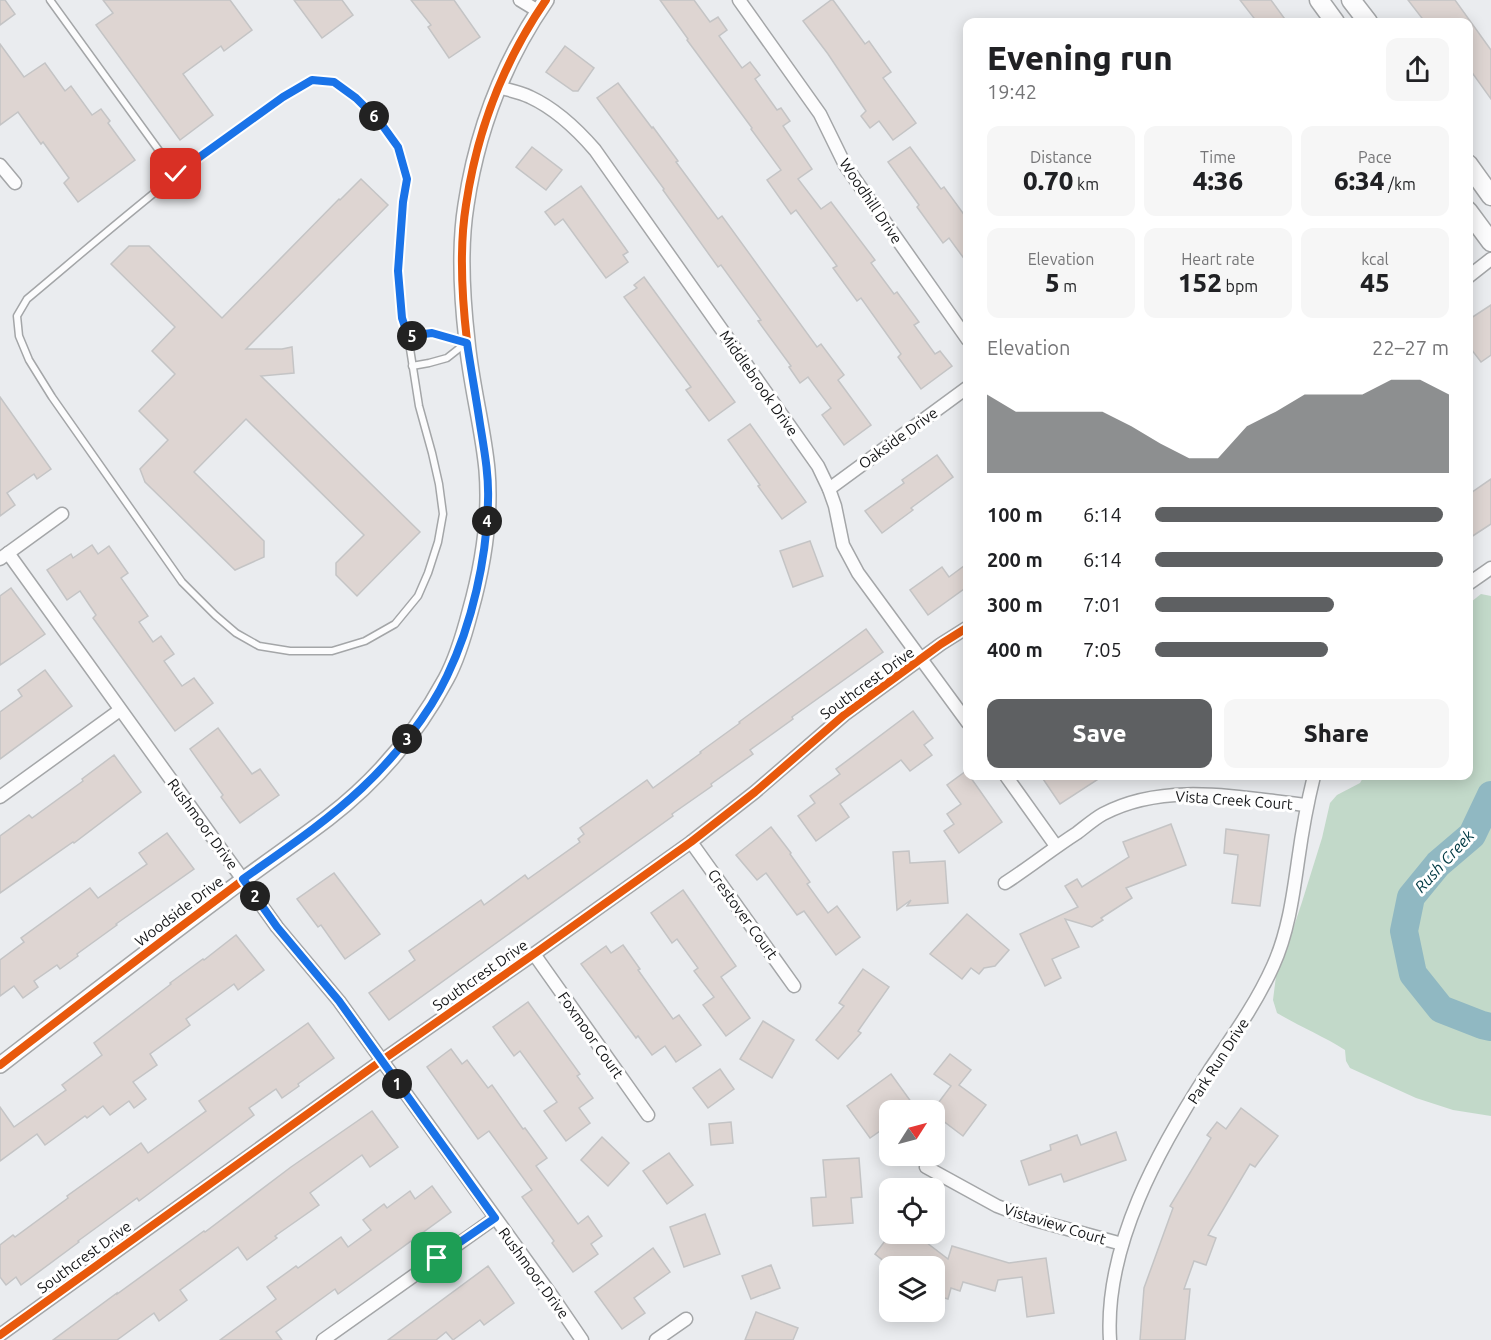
<!DOCTYPE html>
<meta charset="utf-8">
<style>
:root{--surface:#fff;--page:#f6f6f6;--text:#202124;--muted:#757577;--accent:#5e6062}
body{margin:0;font-family:Ubuntu,sans-serif;background:var(--page);color:var(--text);height:100vh;display:flex;flex-direction:column;font-size:22px;white-space:nowrap}
*{box-sizing:border-box;margin:0}
p{font-size:20px;color:var(--muted)}
.icon{flex:none;width:33px;height:33px;fill:none;stroke:currentColor;stroke-width:2;stroke-linecap:round;stroke-linejoin:round}
.map{position:relative;flex:1;overflow:hidden}
.side{position:absolute;left:963px;top:18px;width:510px;height:762px;display:flex;flex-direction:column;background:var(--surface);border-radius:12px;box-shadow:0 3px 15px #0003}
.side>*{flex:none}
.needle{width:39px;rotate:54deg}
.buttons{position:absolute;left:879px;top:1100px;display:grid;gap:12px}
.buttons a{display:grid;place-items:center;width:66px;height:66px;border-radius:12px;background:var(--surface);box-shadow:0 3px 15px #0003;font-size:30px}
.pin{position:absolute;display:grid;place-items:center;width:51px;height:51px;color:#fff;margin:-26px;border-radius:12px;box-shadow:0 3px 9px #0006}
.km{position:absolute;width:30px;height:30px;margin:-15px;border-radius:50%;background:#222;color:#fff;font-size:16px;line-height:30px;text-align:center}
.round{display:grid;place-items:center;flex:none;width:63px;height:63px;border-radius:12px;background:var(--page)}
.head{display:flex;align-items:center;justify-content:space-between;height:102px;padding:0 24px}
h1{font-size:33px;font-weight:800;line-height:45px}
.stats{display:grid;grid-template-columns:repeat(3,1fr);gap:9px;height:102px;padding:6px 24px}
.stats div{display:grid;align-content:center;border-radius:12px;background:var(--page);text-align:center}
.stats b{font-size:26px;font-weight:800}
.stats small{font-size:16px;font-weight:400}
.stats p{font-size:16px}
.chart{height:168px;padding:12px 24px}
.chart p{display:flex;justify-content:space-between}
.chart svg{width:100%;height:108px;margin-top:6px;fill:var(--accent);opacity:.7}
.button{display:flex;gap:12px;margin-top:auto;padding:12px 24px}
.button a{flex:1;height:69px;border-radius:12px;background:var(--accent);color:#fff;font-size:24px;font-weight:800;line-height:69px;text-align:center}
.button a+a{background:var(--page);color:var(--text)}
ul{padding:0 24px;list-style:none;font-size:20px}
li{display:grid;grid-template-columns:96px 72px 1fr;align-items:center;height:45px}
li i{height:15px;border-radius:8px;background:var(--accent)}
.map>svg:first-child{display:block}
</style>
<div class="map">
<svg width="1491" height="1340" viewBox="0 0 1491 1340">
<rect width="100%" height="100%" fill="#eaecef"/>
<!-- forest -->
<path fill="#c2d9c9" d="M1481,594L1491,596V1116L1453,1110L1416,1098L1350,1068L1346,1061L1345,1050C1323,1036 1299,1026 1277,1013L1273,1000L1277,968L1292,932L1302,902L1322,838L1330,803L1337,795L1360,783L1364,776H1468L1469,607L1471,602Z"/>
<g fill="none" stroke-linecap="round" stroke-linejoin="round">
<!-- river -->
<path stroke="#90b8c2" stroke-width="28" d="M1491,795L1472,835L1438,864L1411,897L1404,931L1413,974L1441,1009L1482,1025L1491,1027"/>
</g>
<!-- building -->
<g fill="#ded5d2" stroke="#c4c4c5" stroke-width="1.5">
<path d="M0,0H5L15,14L0,25Z"/>
<path d="M103,0H230L252,30L224,51L221,46L183,74L213,115L180,140L96,25L113,13Z"/>
<path d="M294,0H342L353,15L322,38Z"/>
<path d="M411,0H454L480,37L449,58L428,27L431,25Z"/>
<path d="M660,0H694L710,22L718,17L727,30L719,36L742,68L750,62L760,75L755,79L777,110L781,108L790,121L783,126L812,169L798,179L821,209L831,202L875,260L871,263L894,294L897,292L919,322L914,325L935,354L940,351L952,366L921,389L898,357L901,354L861,298L857,301L833,268L837,266L796,210L791,214L767,180L781,170L751,129L752,128L687,40L688,39Z"/>
<path d="M831,0H833L865,44L869,41L891,72L883,78L916,123L893,140L879,121L870,128L861,116L866,111L828,54L803,21Z"/>
<path d="M1240,0H1271L1287,22H1257Z"/>
<path d="M1408,0H1455L1491,50V99L1468,67V22H1425Z"/>
<path d="M0,44L24,77L45,63L65,91L71,86L92,115L101,109L110,121L108,123L135,160L78,202L64,183L69,178L43,142L41,144L18,112L0,125Z"/>
<path d="M565,46L594,68L578,91H573L546,72Z"/>
<path d="M618,83L652,128L653,127L678,161L676,162L718,219L722,216L817,347L821,344L844,375L838,380L871,425L844,445L822,415L831,408L808,377L800,383L789,367L791,366L758,321L761,320L721,265L718,267L663,190L664,189L597,98Z"/>
<path d="M532,147L562,170L546,190L516,167Z"/>
<path d="M910,147L941,189L944,187L968,220V264L949,238L943,243L917,207L919,205L888,162Z"/>
<path d="M361,179L388,205L246,349H282L292,347L294,373L261,376L420,532L357,596L336,575V563L364,535L246,419L194,472L264,541V557L235,570L145,482L140,469L168,440L139,411L175,374L152,351L175,327L111,264L129,246H149L222,318L339,199L340,200Z"/>
<path d="M581,186L628,252L623,255L628,262L606,278L563,219L555,225L545,212Z"/>
<path d="M644,277L735,402L709,421L686,390L691,387L624,297L637,288L634,285Z"/>
<path d="M1491,305V355L1481,362L1468,345V320Z"/>
<path d="M0,397L51,469L37,479L34,474L7,493L15,505L0,516Z"/>
<path d="M750,424L806,502L782,519L758,486L760,485L728,440Z"/>
<path d="M937,455L953,477L911,508L913,510L882,533L865,511L904,483L902,480Z"/>
<path d="M1491,479V524L1468,539V495Z"/>
<path d="M810,541L823,576L793,587L780,551Z"/>
<path d="M92,545L98,554L109,546L128,573L121,578L148,616L139,622L153,642L161,636L174,654L164,661L182,686L194,678L213,703L175,731L93,618L96,615L80,591L67,600L47,570L71,554L73,558Z"/>
<path d="M968,563V586L928,615L910,590L942,567L949,577Z"/>
<path d="M11,588L45,634L18,653L0,665V596Z"/>
<path d="M866,629L883,652L792,717L793,719L750,750L753,754L711,784L712,786L672,814L673,816L389,1020L369,993L415,960L409,951L481,900L484,905L525,875L528,879L580,842L578,839L584,834L580,828L647,780L653,788L701,753L700,752L740,723L739,722Z"/>
<path d="M45,670L72,706L0,759V712L22,696L18,690Z"/>
<path d="M913,711L933,738L924,745L932,755L910,771L901,760L840,804L849,817L816,841L798,816L815,803L810,796L840,774L836,769Z"/>
<path d="M218,728L252,774L260,769L279,795L240,823L221,797L223,795L190,749Z"/>
<path d="M114,755L141,792L74,843L73,842L0,893V836L29,815L32,818L83,781L82,779Z"/>
<path d="M966,771L1002,822L959,853L944,831L954,824L947,814L961,804L947,785Z"/>
<path d="M1041,776H1103L1060,804Z"/>
<path d="M1171,824L1186,865L1126,888L1132,898L1101,918L1103,920L1092,927L1065,919L1079,947L1052,959L1061,978L1045,986L1020,934L1078,907L1065,886L1077,879L1082,887L1129,857L1123,842Z"/>
<path d="M771,827L791,853L790,854L810,882L807,884L828,913L837,906L860,937L836,955L804,911L797,915L766,873L757,880L736,855Z"/>
<path d="M1226,829L1269,835L1260,906L1232,903L1238,855L1224,853Z"/>
<path d="M167,833L194,869L116,924L117,925L77,954L78,956L60,969L57,965L34,981L38,987L23,998L14,986L0,996V960L24,942L21,938L90,888L98,898L147,864L139,853Z"/>
<path d="M909,851L910,863L945,861L948,903L907,906L911,900L897,910L893,852Z"/>
<path d="M334,873L380,934L345,959L321,925L318,927L297,899Z"/>
<path d="M683,890L736,966L721,977L750,1018L726,1036L703,1005L714,997L694,971L698,968L677,939L672,943L651,913Z"/>
<path d="M967,914L1009,950L995,966L984,968L979,974L971,968L962,979L930,954Z"/>
<path d="M236,935L264,970L238,990L234,984L186,1019L190,1025L150,1054L157,1065L133,1082L146,1099L134,1108L129,1101L110,1115L103,1106L87,1118L85,1116L45,1145L37,1134L0,1161V1107L14,1127L66,1090L62,1085L102,1055L94,1043L171,984L170,983L203,959L204,960Z"/>
<path d="M623,945L640,969L638,970L673,1019L679,1015L701,1045L676,1062L665,1046L652,1055L638,1036L636,1038L581,964L606,946L611,953Z"/>
<path d="M863,969L889,987L858,1031L861,1033L838,1059L816,1040L844,1006L839,1003Z"/>
<path d="M528,1002L580,1074L577,1076L593,1098L579,1108L590,1123L566,1141L544,1111L557,1102L520,1051L514,1056L493,1027Z"/>
<path d="M763,1021L794,1040L772,1078L740,1059Z"/>
<path d="M308,1023L334,1058L298,1084L299,1086L282,1098L276,1089L249,1108L254,1115L139,1201L137,1198L78,1241L79,1242L21,1285L16,1277L6,1285L0,1277V1245L13,1235L15,1237L68,1198L67,1196L141,1143L148,1153L206,1111L199,1101Z"/>
<path d="M451,1049L462,1064L467,1060L488,1088L492,1085L523,1129L525,1128L547,1158L536,1166L578,1224L588,1216L602,1236L591,1244L598,1254L573,1272L552,1243L554,1241L522,1197L532,1190L489,1131L478,1139L427,1067Z"/>
<path d="M950,1054L971,1070L959,1085L986,1105L963,1136L934,1114L933,1110L951,1086L934,1074Z"/>
<path d="M720,1069L734,1089L708,1108L693,1088Z"/>
<path d="M891,1074L917,1110H890V1124L870,1138L847,1106Z"/>
<path d="M1241,1108L1278,1136L1255,1167L1250,1164L1208,1235L1216,1238L1206,1265L1194,1261L1184,1289H1190L1185,1340H1140L1144,1288L1173,1208L1170,1206L1211,1138L1207,1135L1217,1122L1226,1129Z"/>
<path d="M372,1111L398,1147L370,1167L362,1155L310,1193L319,1205L275,1236L277,1238L247,1260L238,1247L180,1290L187,1300L159,1321L154,1313L117,1340H53L117,1293V1294L204,1231L205,1232L291,1167Z"/>
<path d="M731,1122L733,1143L711,1145L709,1124Z"/>
<path d="M1116,1132L1126,1160L1064,1182L1061,1174L1029,1185L1021,1161L1051,1150L1050,1145L1077,1135L1081,1145Z"/>
<path d="M602,1137L629,1163L608,1186L581,1160Z"/>
<path d="M669,1153L693,1185L667,1204L643,1171Z"/>
<path d="M859,1158L862,1197L851,1198L853,1223L813,1226L811,1198L826,1197L823,1160Z"/>
<path d="M432,1186L451,1212L338,1294L335,1289L276,1332L282,1340H220L276,1299L267,1287L296,1266L298,1268L341,1237L348,1247L371,1230L363,1220L384,1204L387,1208L410,1191L415,1199Z"/>
<path d="M705,1214L720,1254L684,1267L670,1227Z"/>
<path d="M891,1233H914L948,1259L952,1246L1009,1263L1046,1258L1054,1313L1027,1317L1022,1277L998,1280L995,1291L963,1282L960,1291L951,1288L948,1299L934,1295V1266H890L875,1254Z"/>
<path d="M653,1248L670,1272L634,1298L645,1313L622,1329L595,1292Z"/>
<path d="M771,1265L780,1288L751,1299L742,1276Z"/>
<path d="M488,1266L514,1303L484,1325L480,1320L453,1340L446,1332L436,1340H388Z"/>
<path d="M756,1312L798,1328L793,1340H745Z"/>
</g>
<g fill="none" stroke-linecap="round" stroke-linejoin="round">
<defs>
<g id="service">
<path d="M50,0L176,174"/>
<path d="M312,80L334,82L356,98L380,122L398,147L407,179L403,202L398,271L401,318L408,336L419,406L432,453L439,484L443,514L438,542L428,573L418,596L395,624L365,641L332,651H290L259,646L236,633L215,615L182,582L52,397L29,360L19,336L17,316L27,299C119,222 209,142 312,80Z"/>
<path d="M408,336L432,333L466,343"/>
<path d="M412,366L429,363L447,358L466,343"/>
</g>
<g id="minor">
<path d="M520,0L538,11"/>
<path d="M739,0L820,114L845,165L968,340"/>
<path d="M498,87C508,90 520,92 530,97C556,109 576,128 595,150L818,466L829,489L835,506L843,545L858,573L968,723"/>
<path d="M0,165L15,183"/>
<path d="M1468,277L1491,259"/>
<path d="M829,489L968,387"/>
<path d="M8,553L277,927L339,1001L552,1296L582,1340"/>
<path d="M0,559L62,514"/>
<path d="M1468,584L1491,568"/>
<path d="M1006,776L1056,846"/>
<path d="M0,797L120,710"/>
<path d="M691,842L794,986"/>
<path d="M1005,883C1030,867 1052,849 1077,833C1085,827 1094,819 1103,814C1165,781 1240,798 1307,805"/>
<path d="M534,954L648,1115"/>
<path d="M926,1167L997,1206L1031,1219L1122,1244"/>
<path d="M0,1335L381,1061L534,954L691,842L755,792L844,715L941,644L968,627"/>
<path d="M323,1340L495,1218"/>
<path d="M656,1340L686,1319"/>
<path d="M1110,1340C1104,1246 1159,1148 1209,1071C1232,1037 1256,1004 1273,966C1288,933 1293,896 1298,861C1302,832 1307,804 1314,776"/>
</g>
<path id="tertiary" d="M0,1065C74,1008 148,951 223,895C258,868 294,844 328,818C376,781 417,733 446,679C457,659 464,635 470,612C483,566 491,518 487,470C483,427 471,385 467,341C462,298 459,248 466,205C477,131 504,61 546,0"/>
<g id="secondary">
<path d="M1319,0L1335,22"/>
<path d="M1351,0L1368,22"/>
<path d="M1468,164L1491,196"/>
<path d="M1468,211L1491,242"/>
</g>
</defs>
<!-- service casing -->
<use href="#service" stroke="#a4a6a8" stroke-width="9"/>
<!-- minor casing -->
<use href="#minor" stroke="#a4a6a8" stroke-width="15"/>
<!-- tertiary casing -->
<use href="#tertiary" stroke="#a4a6a8" stroke-width="18"/>
<!-- secondary casing -->
<use href="#secondary" stroke="#a4a6a8" stroke-width="21"/>
<!-- service -->
<use href="#service" stroke="#fcfcfd" stroke-width="6"/>
<!-- minor -->
<use href="#minor" stroke="#fcfcfd" stroke-width="12"/>
<!-- tertiary -->
<use href="#tertiary" stroke="#fcfcfd" stroke-width="15"/>
<!-- secondary -->
<use href="#secondary" stroke="#fcfcfd" stroke-width="18"/>
<defs>
<g id="cycleway">
<path d="M0,1065C74,1008 148,951 223,895C258,868 294,844 328,818C376,781 417,733 446,679C457,659 464,635 470,612C483,566 491,518 487,470C483,427 471,385 467,341C462,298 459,248 466,205C477,131 504,61 546,0"/>
<path d="M0,1335L381,1061L534,954L691,842L755,792L844,715L941,644L968,627"/>
</g>
</defs>
<!-- cycleway casing -->
<use href="#cycleway" stroke="#fff" stroke-width="11"/>
<!-- cycleway -->
<use href="#cycleway" stroke="#e8590c" stroke-width="8"/>
</g>
<g fill="none" stroke-linecap="round" stroke-linejoin="round">
<defs>
<path id="route" d="M176,174L283,97L312,80L334,82L356,98L380,122L398,147L407,179L403,202L398,271L402,318L408,336L432,333L467,343C471,370 476,397 480,424C484,449 489,475 488,500C487,558 472,624 447,676C429,715 393,759 362,788C326,822 284,850 243,879L277,927L339,1001L495,1218L437,1258"/>
</defs>
<!-- route casing -->
<use href="#route" stroke="#fff" stroke-width="12"/>
<!-- route -->
<use href="#route" stroke="#1a73e8" stroke-width="8"/>
</g>
<g text-anchor="middle" dominant-baseline="central" stroke-width="6" stroke-linejoin="round" paint-order="stroke">
<!-- street labels -->
<g font-size="15" fill="#131416" stroke="#fff">
<text transform="translate(871 201) rotate(56)">Woodhill Drive</text>
<text transform="translate(759 383) rotate(55)">Middlebrook Drive</text>
<text transform="translate(898 438) rotate(-36)">Oakside Drive</text>
<text transform="translate(867 683) rotate(-36)">Southcrest Drive</text>
<text transform="translate(1234 800) rotate(4)">Vista Creek Court</text>
<text transform="translate(203 824) rotate(54)">Rushmoor Drive</text>
<text transform="translate(179 911) rotate(-37)">Woodside Drive</text>
<text transform="translate(743 914) rotate(54)">Crestover Court</text>
<text transform="translate(480 975) rotate(-35)">Southcrest Drive</text>
<text transform="translate(591 1035) rotate(55)">Foxmoor Court</text>
<text transform="translate(1218 1061) rotate(-57)">Park Run Drive</text>
<text transform="translate(1055 1224) rotate(17)">Vistaview Court</text>
<text transform="translate(84 1257) rotate(-36)">Southcrest Drive</text>
<text transform="translate(534 1273) rotate(54)">Rushmoor Drive</text>
</g>
<!-- water labels -->
<g font-size="16" font-style="italic" fill="#003943" stroke="#fff">
<text transform="translate(1444 861) rotate(-47)">Rush Creek</text>
</g>
</g>
</svg>
<div class="buttons">
<a><svg class="needle" viewBox="-14 -14 28 28"><path d="M0-13l5 13h-10z" fill="#e53935"/><path d="M0 13l5-13h-10z" fill="#757577"/></svg></a>
<a><svg class="icon" aria-label="locate" viewBox="0 0 24 24"><circle cx="12" cy="12" r="6"/><path d="M12 2v4M12 18v4M2 12h4M18 12h4"/></svg></a>
<a><svg class="icon" aria-label="layers" viewBox="0 0 24 24"><path d="M12 4l9 5-9 5-9-5zM3 14l9 5 9-5"/></svg></a>
</div>
<div class="pin" style="left:437px;top:1258px;background:#1e9e55"><svg class="icon" aria-label="arrive" viewBox="0 0 24 24"><path d="M6 21V4h12l-3 4 3 4H6"/></svg></div>
<div class="pin" style="left:176px;top:174px;background:#d93025"><svg class="icon" aria-label="check" viewBox="0 0 24 24"><path d="M5 12l5 5 9-10"/></svg></div>
<b class="km" style="left:397px;top:1084px">1</b>
<b class="km" style="left:255px;top:896px">2</b>
<b class="km" style="left:407px;top:739px">3</b>
<b class="km" style="left:487px;top:521px">4</b>
<b class="km" style="left:412px;top:336px">5</b>
<b class="km" style="left:374px;top:116px">6</b>
<section class="side">
<div class="head"><div><h1>Evening run</h1><p>19:42</p></div><a class="round"><svg class="icon" aria-label="share" viewBox="0 0 24 24"><path d="M12 15V3M7 8l5-5 5 5M5 13v7h14v-7"/></svg></a></div>
<div class="stats">
<div><p>Distance</p><b>0.70<small> km</small></b></div>
<div><p>Time</p><b>4:36</b></div>
<div><p>Pace</p><b>6:34<small> /km</small></b></div>
</div>
<div class="stats">
<div><p>Elevation</p><b>5<small> m</small></b></div>
<div><p>Heart rate</p><b>152<small> bpm</small></b></div>
<div><p>kcal</p><b>45</b></div>
</div>
<div class="chart"><p><span>Elevation</span>22–27 m</p>
<svg viewBox="0 0 160 44" preserveAspectRatio="none"><path d="M0 44V12L10 19L20 19L30 19L40 19L50 25L60 32L70 38L80 38L90 25L100 19L110 12L120 12L130 12L140 6L150 6L160 12V44z"/></svg>
</div>
<ul>
<li><b>100 m</b>6:14<i style="width:98%"></i></li>
<li><b>200 m</b>6:14<i style="width:98%"></i></li>
<li><b>300 m</b>7:01<i style="width:61%"></i></li>
<li><b>400 m</b>7:05<i style="width:59%"></i></li>
</ul>
<div class="button"><a>Save</a><a>Share</a></div>
</section>
</div>
